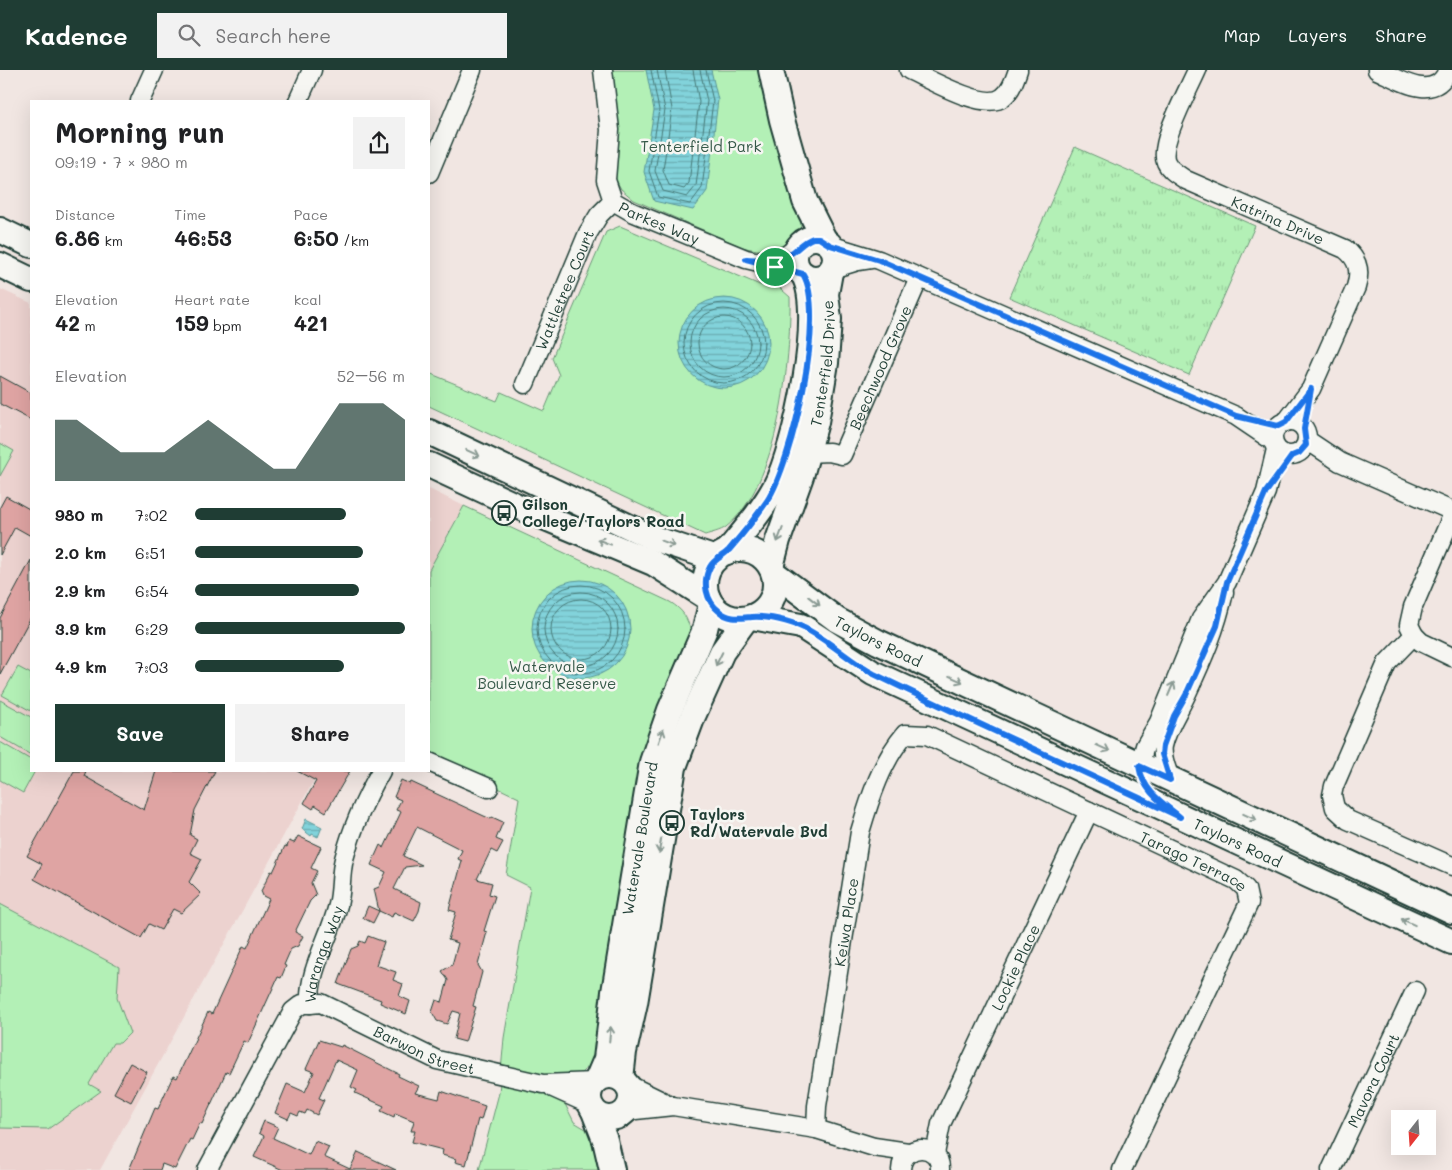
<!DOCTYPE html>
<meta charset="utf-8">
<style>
:root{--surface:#fff;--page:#f2f2f2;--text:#202124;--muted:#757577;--accent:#1f3d34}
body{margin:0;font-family:Mali,sans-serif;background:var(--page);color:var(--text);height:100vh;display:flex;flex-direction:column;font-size:19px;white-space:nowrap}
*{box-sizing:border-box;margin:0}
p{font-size:16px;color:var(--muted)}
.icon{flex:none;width:28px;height:28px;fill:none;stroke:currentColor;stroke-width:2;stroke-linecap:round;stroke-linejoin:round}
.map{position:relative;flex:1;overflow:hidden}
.drawer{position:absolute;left:30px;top:30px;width:400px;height:672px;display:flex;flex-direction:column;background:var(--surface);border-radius:0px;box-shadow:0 5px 20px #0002}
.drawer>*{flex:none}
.needle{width:32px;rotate:197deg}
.fabs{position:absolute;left:1391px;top:1040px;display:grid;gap:10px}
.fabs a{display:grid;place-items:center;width:45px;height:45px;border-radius:0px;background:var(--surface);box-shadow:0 5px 20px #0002;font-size:25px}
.pin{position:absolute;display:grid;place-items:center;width:42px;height:42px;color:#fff;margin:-21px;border:2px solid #fff;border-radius:50%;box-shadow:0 1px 5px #0007}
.round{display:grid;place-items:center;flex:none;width:52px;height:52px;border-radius:0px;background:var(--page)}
.headline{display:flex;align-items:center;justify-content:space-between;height:85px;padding:0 25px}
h1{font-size:28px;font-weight:700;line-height:38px}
.metrics{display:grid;grid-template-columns:repeat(3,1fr);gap:8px;height:85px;padding:5px 25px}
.metrics div{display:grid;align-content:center}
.metrics b{font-size:21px;font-weight:700}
.metrics small{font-size:14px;font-weight:400}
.metrics p{font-size:14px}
.chart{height:140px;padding:10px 25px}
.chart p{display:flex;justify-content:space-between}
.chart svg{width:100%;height:90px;margin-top:5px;fill:var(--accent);opacity:.7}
.action{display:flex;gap:10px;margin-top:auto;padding:10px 25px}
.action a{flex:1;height:58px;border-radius:0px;background:var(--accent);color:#fff;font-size:20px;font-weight:700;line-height:58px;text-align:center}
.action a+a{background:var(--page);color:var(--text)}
ul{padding:0 25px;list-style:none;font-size:16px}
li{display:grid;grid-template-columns:80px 60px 1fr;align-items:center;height:38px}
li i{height:12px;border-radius:6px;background:var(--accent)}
header{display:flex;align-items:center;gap:30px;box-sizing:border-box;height:70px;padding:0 25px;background:var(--accent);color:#fff}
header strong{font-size:24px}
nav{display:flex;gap:28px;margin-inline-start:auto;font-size:18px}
.search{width:350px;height:45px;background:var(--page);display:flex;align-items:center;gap:12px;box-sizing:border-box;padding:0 18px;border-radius:0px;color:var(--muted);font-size:19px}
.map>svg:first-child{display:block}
</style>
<header>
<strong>Kadence</strong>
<div class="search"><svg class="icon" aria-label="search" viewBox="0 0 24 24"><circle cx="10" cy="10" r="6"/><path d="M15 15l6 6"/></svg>Search here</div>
<nav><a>Map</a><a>Layers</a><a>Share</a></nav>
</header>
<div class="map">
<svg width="1452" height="1100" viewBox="0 0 1452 1100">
<defs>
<pattern id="grass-tufts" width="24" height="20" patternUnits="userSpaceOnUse" patternTransform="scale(1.25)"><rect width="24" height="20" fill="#b3f0b6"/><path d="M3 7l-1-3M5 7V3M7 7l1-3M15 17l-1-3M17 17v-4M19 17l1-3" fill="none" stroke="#9acf9d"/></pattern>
<pattern id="water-rules" width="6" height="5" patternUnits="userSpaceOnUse" patternTransform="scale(1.25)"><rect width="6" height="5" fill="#82d3db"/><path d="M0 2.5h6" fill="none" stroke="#6aacb2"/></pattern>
</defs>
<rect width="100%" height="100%" fill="#f1e6e2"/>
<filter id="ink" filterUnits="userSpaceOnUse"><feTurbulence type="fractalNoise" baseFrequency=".02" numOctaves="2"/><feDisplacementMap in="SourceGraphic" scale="10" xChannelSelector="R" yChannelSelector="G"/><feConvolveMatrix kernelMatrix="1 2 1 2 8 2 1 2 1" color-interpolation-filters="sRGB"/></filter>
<g filter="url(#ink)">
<!-- built -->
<g fill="#ecd2cf">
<path d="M0,219L31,233V701H319L100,1100H0Z"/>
<path d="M429,419L464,436L429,500Z"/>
</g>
<!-- grass -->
<path fill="url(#grass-tufts)" stroke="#699675" d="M1075,77L1255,156L1189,305L1009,227Z"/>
<!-- park -->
<g fill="#b3f0b6" stroke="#699675">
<path d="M610,0H763L801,147C801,153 801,160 799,166C792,186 757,181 742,177L634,130L621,119L616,110L615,101L619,67Z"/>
<path d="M620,156L760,215L774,213L790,227C791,289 779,416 726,457C721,461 711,463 705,465L429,336V303L497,331L501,322L544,341L559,305L552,288L606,162Z"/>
<path d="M0,373L14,381L0,406Z"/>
<path d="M464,436L670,532C683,540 687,547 691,562L599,988L583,1001L565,1034L574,1052L596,1065L604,1100H479L499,1023L504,968L530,817L506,805L519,728L429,685V500Z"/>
<path d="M18,597L31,604V641L2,625Z"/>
<path d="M0,630L31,647V685L0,667Z"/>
<path d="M0,672L31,690V701H35L23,723L0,710Z"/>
<path d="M0,834L119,897L117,928L130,963L120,973H113L89,1014L101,1021L48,1059L0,1058Z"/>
</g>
<!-- water -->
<g fill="url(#water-rules)" stroke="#5a9798">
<path d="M646,0H711L718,30L707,121L693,140L654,131L644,102L654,40Z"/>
<circle cx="724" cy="273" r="45"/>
<circle cx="581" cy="559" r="49"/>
<path d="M306,749L322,757L318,767L312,764L311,766L302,759Z"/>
</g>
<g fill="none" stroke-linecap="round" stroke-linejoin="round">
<!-- shore -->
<g stroke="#477977" stroke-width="1">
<path d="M651,0L659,40L649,101L658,127L690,134L702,118L713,31L706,0"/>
<path d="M657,0L665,40L655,101L663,121L687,127L696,116L707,31L700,0"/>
<path d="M665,0L672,39L663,100L669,115L684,119L689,113L699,32L693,0"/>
<circle cx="724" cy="273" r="40"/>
<circle cx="724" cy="273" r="34"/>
<circle cx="724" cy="273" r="26"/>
<circle cx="581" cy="559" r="44"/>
<circle cx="581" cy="559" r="37"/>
<circle cx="581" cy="559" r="30"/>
</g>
</g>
<!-- building -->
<g fill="#dfa4a3" stroke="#1f3d34">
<path d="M0,306L31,323V350L0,334Z"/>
<path d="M6,426L31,440V466L15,457L0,485V437Z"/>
<path d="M31,490V547L0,604V548Z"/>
<path d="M74,701H86L84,706L144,740L156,701H215L195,740L190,765L197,769L190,783L202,789L189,812L201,824L181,843L173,839L161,860L149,854L141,868L34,809L42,794L27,786Z"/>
<path d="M297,701H350L326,742L315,735L313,739L304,733L316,711Z"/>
<path d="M401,710L410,714L411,712L484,746L491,749L492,747L503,752L496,769L503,772L497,783L491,780L477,809L492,813L489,824L495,826L484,861L487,862L478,895L482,902L473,936L476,937L465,972L454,969L460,943L453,941L447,954L437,951L432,942L436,930L442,932L448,910L442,901L452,895L458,873L448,870L456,842L449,840L462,791L458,789L462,780L417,757L403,786L422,795L405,797L394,819L421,832L419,841L414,851L394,842L392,847L379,841L374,819L379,817L386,802L371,795L380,775L384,778L401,742L396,740L401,730L394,727Z"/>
<path d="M298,766L321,777L311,798L317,801L311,813L316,825L310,831L295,862L303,866L298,876L291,879L284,895L286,896L281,908L278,907L248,973L244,971L229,1003L226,1002L202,1054L200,1053L192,1070L190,1069L175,1099L162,1094L160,1100H129L155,1038L158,1039L173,1006L177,1008L208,942L212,944L243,876L247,878L269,829L263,826L261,821L271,801L273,802L285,776L287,777L289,771L294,773Z"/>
<path d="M368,836L379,841L373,853L363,848Z"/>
<path d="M368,866L384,872L376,895L396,902L393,910L403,914L399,926L410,931L406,944L380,933L381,930L338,914L351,879L358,876L360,871L365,873Z"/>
<path d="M319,970L341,977L342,975L399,1004L398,1006L419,1016L415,1023L439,1029L441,1021L485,1036L481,1050L478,1049L466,1095L455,1092L456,1089L442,1085L443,1080L412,1072L415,1061H411L414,1051L395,1043L394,1047L381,1041L384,1036L355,1023L357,1020L351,1017L358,1000L336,990L319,1028L324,1030L317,1045L307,1040L305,1044L300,1042L298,1046L291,1043L288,1049L275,1043L287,1014L305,1022L314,1002L306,999Z"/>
<path d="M130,993L147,1002L131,1032L114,1023Z"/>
<path d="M264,1051L278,1057L273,1068L309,1085L315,1071L329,1077L324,1087L350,1099L358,1082L396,1100H283L254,1087L264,1066L259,1063Z"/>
</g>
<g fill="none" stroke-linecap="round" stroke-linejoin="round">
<defs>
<g id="street">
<path id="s1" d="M603,0L610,60L606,110L613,131L632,142L746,189L801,202"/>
<path d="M909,0C929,9 985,42 1003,27C1011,21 1015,9 1018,0"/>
<path id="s2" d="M1197,0C1189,19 1158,74 1166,92C1170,101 1179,105 1186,110L1345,179C1358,189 1361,201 1356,217L1311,319L1286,352"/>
<path d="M1377,0C1400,10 1434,33 1448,0"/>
<path d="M140,31L154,0"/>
<path d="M298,31L312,0"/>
<path d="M429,103L472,0"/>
<path d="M830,175L879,190L1236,346L1273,371"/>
<path d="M761,190L785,186L799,176"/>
<path d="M832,199L858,191L871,189"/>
<path id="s3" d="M525,314L588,163L599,145L613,131"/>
<circle cx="1290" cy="368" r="17"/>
<path d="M1307,370L1340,392L1452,441"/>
<path id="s4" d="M807,383L829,382L842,385L919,208"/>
<path d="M1452,446L1413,537L1409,555L1414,565L1387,593L1334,716L1332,725L1335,738L1348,750L1452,796"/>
<path d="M1414,565L1421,572L1452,587"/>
<path d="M429,692L489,718"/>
<path d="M1139,696L1145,676L1159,652L1201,549L1227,512L1266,422L1276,379"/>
<path d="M1170,709C1167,699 1161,687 1163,676C1167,657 1179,641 1187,623C1203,589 1216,559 1224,522"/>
<path id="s5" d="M310,934L321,933L437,990L543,1014L595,1012"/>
<path d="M627,1014L668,1034"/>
<path d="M553,1018L591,1035"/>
<path d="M626,1041L673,1036L816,1059L874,1077L908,1082"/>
<path id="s6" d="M816,1059L817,1036L860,762C870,728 882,691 905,664L927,665L1236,810L1246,819L1249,833L1122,1100"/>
<path id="s7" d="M935,1084L941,1054L1089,741"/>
<path id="s8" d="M207,1100L293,941L302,934H310C308,900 330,868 338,835C342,820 340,804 344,789C352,758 365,729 381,701"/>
<path d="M901,1100C902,1072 941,1072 940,1100"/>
<path id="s9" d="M1331,1100L1415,921"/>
</g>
<g id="secondary">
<path d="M771,0L782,50L805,131L825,171"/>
<path d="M0,160L31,175"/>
<circle cx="815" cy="188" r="20"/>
<path d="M0,195L31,210"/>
<path d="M429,362L653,468L716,489"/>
<path d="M429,395L515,435L653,493L708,528"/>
<circle cx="740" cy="514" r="35"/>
<path d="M727,482C744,461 762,441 775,417C795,379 826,241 803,204"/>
<path id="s10" d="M771,497L778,470L801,406L816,352L826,293L829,249L826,224L830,202"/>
<path id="s11" d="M774,503L837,550L878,572L1452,841"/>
<path id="s12" d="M752,547L801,556L873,603L1452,872"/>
<circle cx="610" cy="1027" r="21"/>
<path d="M621,1009L624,982L635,933L674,697L693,646L722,582L746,549"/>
<path id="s13" d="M597,1010L606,989L614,922L652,692L670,640L705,559L711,534"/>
<path d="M593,1039L605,1070L612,1100"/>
</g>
</defs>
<!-- street casing -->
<use href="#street" stroke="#1f3d34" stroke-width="21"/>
<!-- secondary casing -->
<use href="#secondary" stroke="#1f3d34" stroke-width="28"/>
<!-- street -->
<use href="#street" stroke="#f6f6f2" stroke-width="18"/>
<!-- secondary -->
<use href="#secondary" stroke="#f6f6f2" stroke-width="24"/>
</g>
<!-- one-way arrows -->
<defs><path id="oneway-shaft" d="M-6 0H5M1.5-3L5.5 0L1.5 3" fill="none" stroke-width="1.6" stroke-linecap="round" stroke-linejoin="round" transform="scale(1.25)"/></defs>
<g stroke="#8a9a93">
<use href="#oneway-shaft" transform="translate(473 383) rotate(25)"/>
<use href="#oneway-shaft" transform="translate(780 465) rotate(111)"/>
<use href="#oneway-shaft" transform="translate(604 472) rotate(-159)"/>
<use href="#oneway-shaft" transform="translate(668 473) rotate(21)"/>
<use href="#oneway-shaft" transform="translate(814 531) rotate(38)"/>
<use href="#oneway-shaft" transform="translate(719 589) rotate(116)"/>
<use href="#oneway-shaft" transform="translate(956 609) rotate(25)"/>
<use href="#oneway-shaft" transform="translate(1171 619) rotate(-67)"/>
<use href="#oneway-shaft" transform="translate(661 666) rotate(-71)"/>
<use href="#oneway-shaft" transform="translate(1103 678) rotate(25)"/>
<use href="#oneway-shaft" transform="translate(1250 747) rotate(25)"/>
<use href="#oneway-shaft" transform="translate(660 776) rotate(99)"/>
<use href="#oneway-shaft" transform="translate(1408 852) rotate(-155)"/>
<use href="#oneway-shaft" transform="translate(610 964) rotate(-84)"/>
</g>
</g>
<g fill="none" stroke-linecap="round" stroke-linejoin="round" filter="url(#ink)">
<defs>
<path id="route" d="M813,168H819L830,175L879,190L1236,346L1278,356L1286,352L1311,319L1304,359L1306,375L1299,383L1292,386L1266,422L1227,512L1217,556L1186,625L1174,646L1163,676L1162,684L1170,710L1139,696C1143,721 1161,732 1180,747C1078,699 975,653 874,604C849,591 829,570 804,558C790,551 767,546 752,547C739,548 729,550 719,541C706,531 702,512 710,497C714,489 723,486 729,480C742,465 756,447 767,431C792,392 827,243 803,204L746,189C761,190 780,191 793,182C800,177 804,171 813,168Z"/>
</defs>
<!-- route casing -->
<use href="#route" stroke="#fff" stroke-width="10"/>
<!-- route -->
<use href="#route" stroke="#1a73e8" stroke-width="6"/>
</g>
<!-- icons -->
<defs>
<symbol id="bus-ring" viewBox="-11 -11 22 22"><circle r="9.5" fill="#f6f6f2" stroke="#1f3d34" stroke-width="1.5"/><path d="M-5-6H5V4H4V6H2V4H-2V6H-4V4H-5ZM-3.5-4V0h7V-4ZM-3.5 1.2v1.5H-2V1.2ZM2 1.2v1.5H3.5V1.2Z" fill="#1f3d34"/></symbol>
</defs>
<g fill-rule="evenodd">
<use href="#bus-ring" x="490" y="429" width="28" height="28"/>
<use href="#bus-ring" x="658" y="739" width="28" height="28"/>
</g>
<g text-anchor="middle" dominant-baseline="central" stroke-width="5" stroke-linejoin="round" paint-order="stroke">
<!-- park labels -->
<g font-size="15" fill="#355848" stroke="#f6f6f2">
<text x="701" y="76">Tenterfield Park</text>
<text x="547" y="596">Watervale<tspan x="547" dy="17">Boulevard Reserve</tspan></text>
</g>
<!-- street labels -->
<g font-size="15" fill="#1f3d34" stroke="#f6f6f2">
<text stroke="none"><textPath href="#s2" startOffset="226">Katrina Drive</textPath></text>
<text stroke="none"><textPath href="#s1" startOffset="184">Parkes Way</textPath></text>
<text stroke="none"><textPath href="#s3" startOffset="102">Wattletree Court</textPath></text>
<text stroke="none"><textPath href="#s10" startOffset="211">Tenterfield Drive</textPath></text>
<text stroke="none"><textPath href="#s4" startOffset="131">Beechwood Grove</textPath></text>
<text stroke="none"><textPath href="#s11" startOffset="125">Taylors Road</textPath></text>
<text stroke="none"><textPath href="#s13" startOffset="246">Watervale Boulevard</textPath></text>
<text stroke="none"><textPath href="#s12" startOffset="538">Taylors Road</textPath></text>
<text stroke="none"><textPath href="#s6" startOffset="726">Tarago Terrace</textPath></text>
<text stroke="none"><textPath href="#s6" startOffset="209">Keiwa Place</textPath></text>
<text stroke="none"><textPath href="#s8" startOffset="252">Waranga Way</textPath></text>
<text stroke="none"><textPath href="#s7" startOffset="204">Lockie Place</textPath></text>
<text stroke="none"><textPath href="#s5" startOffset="125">Barwon Street</textPath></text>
<text stroke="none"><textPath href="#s9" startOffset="99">Mavora Court</textPath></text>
</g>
<!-- poi labels -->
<g font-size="15" font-weight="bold" fill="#1f3d34" stroke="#f6f6f2" text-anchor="start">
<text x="522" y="434">Gilson<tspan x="522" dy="17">College/Taylors Road</tspan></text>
<text x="690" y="744">Taylors<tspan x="690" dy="17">Rd/Watervale Bvd</tspan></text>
</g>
</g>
</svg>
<div class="fabs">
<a><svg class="needle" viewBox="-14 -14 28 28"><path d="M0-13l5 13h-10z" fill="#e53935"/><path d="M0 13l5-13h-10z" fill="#757577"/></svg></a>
</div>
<div class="pin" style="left:775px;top:197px;background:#1e9e55"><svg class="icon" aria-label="arrive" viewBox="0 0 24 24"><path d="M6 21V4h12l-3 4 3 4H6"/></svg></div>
<section class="drawer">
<div class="headline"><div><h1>Morning run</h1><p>09:19 · 7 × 980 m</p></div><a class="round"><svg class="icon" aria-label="share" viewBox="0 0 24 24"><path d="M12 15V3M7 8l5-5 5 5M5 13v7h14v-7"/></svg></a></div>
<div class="metrics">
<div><p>Distance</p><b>6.86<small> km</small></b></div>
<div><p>Time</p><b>46:53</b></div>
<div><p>Pace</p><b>6:50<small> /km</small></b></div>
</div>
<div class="metrics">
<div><p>Elevation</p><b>42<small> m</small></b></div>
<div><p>Heart rate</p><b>159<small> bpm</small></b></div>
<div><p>kcal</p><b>421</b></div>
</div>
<div class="chart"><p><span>Elevation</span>52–56 m</p>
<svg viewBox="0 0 160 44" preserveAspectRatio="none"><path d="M0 44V14L10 14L20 22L30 30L40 30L50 30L60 22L70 14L80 22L90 30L100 38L110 38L120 22L130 6L140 6L150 6L160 14V44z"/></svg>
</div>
<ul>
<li><b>980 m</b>7:02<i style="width:72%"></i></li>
<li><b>2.0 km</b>6:51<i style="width:80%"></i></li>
<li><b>2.9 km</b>6:54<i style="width:78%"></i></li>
<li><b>3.9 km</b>6:29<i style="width:100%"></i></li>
<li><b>4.9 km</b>7:03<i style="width:71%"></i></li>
</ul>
<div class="action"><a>Save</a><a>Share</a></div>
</section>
</div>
